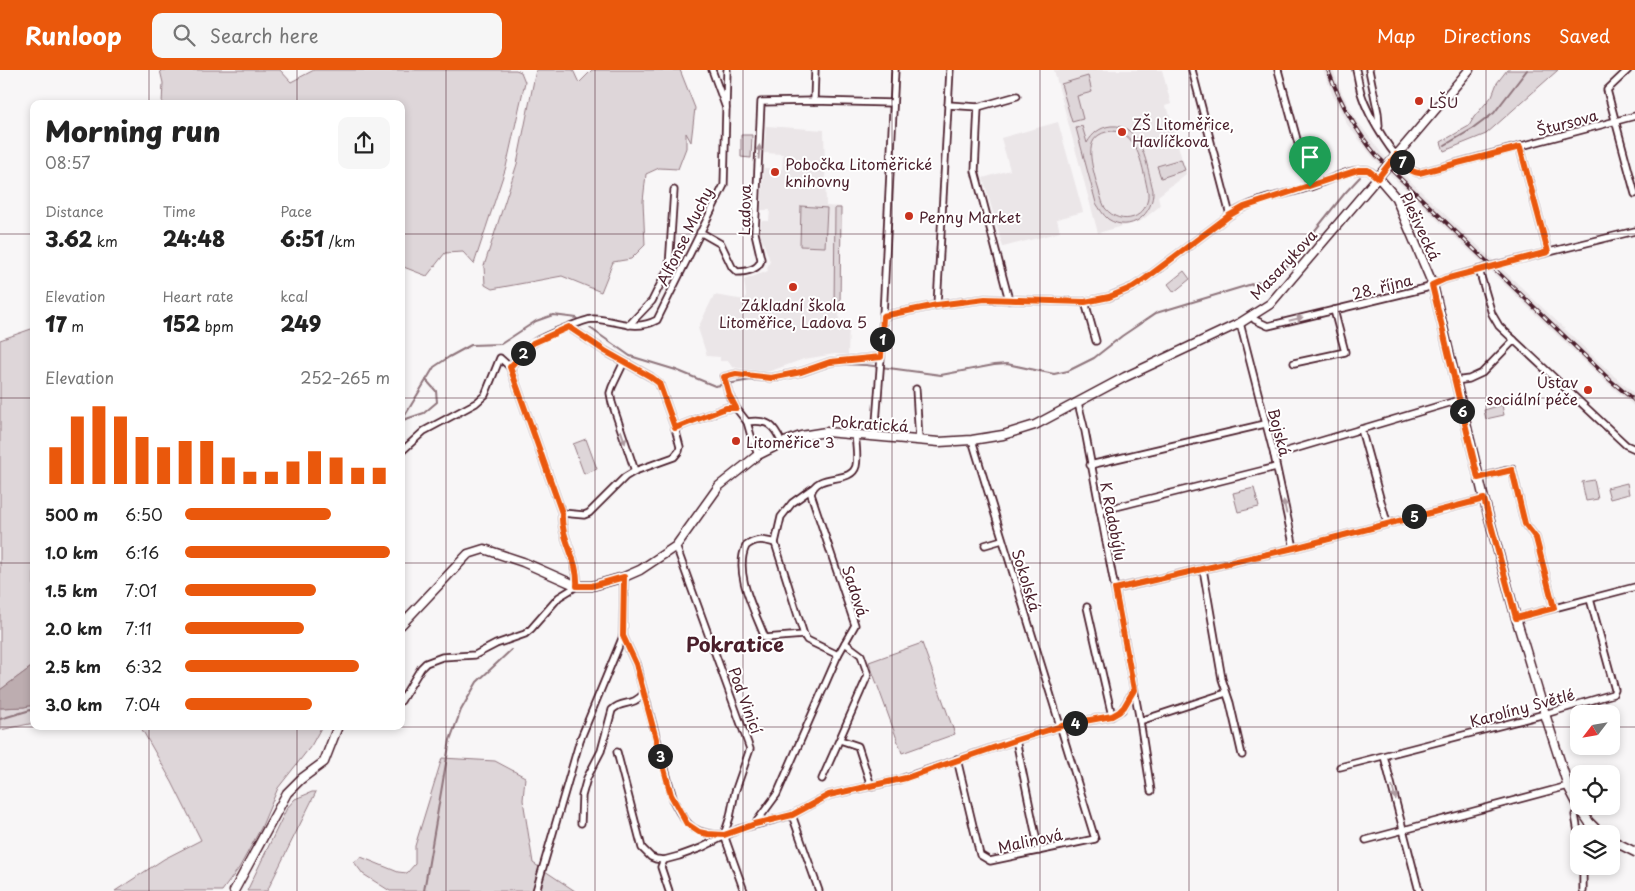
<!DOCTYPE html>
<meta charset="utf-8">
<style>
:root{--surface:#fff;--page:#f6f6f6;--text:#222;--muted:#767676;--accent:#ea580c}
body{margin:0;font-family:"Playpen Sans",sans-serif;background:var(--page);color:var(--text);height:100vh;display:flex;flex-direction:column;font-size:19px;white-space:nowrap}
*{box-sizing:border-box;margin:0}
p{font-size:16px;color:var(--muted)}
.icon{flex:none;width:28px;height:28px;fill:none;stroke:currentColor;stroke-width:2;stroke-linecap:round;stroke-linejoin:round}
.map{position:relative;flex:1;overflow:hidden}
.details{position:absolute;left:30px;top:30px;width:375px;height:630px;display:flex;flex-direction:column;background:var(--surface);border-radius:10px;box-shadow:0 2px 8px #0003}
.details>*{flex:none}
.needle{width:32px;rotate:239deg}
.buttons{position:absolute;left:1570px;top:635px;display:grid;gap:10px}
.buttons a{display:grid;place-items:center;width:50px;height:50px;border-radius:10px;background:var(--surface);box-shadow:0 2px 8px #0003;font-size:25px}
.pin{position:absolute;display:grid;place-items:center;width:42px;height:42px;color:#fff;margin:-51px -21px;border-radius:50% 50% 50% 0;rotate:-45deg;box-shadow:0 0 5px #0007}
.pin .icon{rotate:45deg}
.km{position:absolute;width:25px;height:25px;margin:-12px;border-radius:50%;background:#222;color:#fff;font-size:14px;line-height:25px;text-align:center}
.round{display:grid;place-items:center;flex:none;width:52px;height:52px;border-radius:10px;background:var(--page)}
.summary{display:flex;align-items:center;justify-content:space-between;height:85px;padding:0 15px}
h1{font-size:28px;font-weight:800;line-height:38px}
.figures{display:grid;grid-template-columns:repeat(3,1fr);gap:8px;height:85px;padding:5px 15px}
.figures div{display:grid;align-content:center}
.figures b{font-size:21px;font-weight:800}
.figures small{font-size:14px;font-weight:400}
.figures p{font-size:14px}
.chart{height:140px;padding:10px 15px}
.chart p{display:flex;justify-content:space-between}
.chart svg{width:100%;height:90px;margin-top:5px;stroke:var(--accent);stroke-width:6}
ul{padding:0 15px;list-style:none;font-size:16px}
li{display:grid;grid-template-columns:80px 60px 1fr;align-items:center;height:38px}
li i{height:12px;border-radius:6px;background:var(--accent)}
header{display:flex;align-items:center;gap:30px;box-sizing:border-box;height:70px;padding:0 25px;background:var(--accent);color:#fff}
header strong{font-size:24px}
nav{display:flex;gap:28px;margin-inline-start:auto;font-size:18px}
.search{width:350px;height:45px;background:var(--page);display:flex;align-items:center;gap:12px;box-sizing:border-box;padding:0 18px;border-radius:10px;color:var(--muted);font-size:19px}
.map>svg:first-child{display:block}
</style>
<header>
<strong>Runloop</strong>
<div class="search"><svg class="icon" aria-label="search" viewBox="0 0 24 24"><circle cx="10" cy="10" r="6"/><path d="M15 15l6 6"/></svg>Search here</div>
<nav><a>Map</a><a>Directions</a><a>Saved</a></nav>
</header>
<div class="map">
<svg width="1635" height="821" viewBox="0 0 1635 821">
<rect width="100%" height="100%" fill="#f8f6f7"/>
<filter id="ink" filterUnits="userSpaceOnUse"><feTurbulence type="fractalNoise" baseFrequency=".02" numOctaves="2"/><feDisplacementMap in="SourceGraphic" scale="10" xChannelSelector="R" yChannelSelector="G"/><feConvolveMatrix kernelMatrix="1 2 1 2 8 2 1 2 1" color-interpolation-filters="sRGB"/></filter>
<g filter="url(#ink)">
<!-- built -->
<g fill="#ebe6e8">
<path d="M1054,0H1162L1171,34L1165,36L1166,39H1168L1186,104L1158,126L1160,136L1141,151L1098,163Z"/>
<path d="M1323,0H1333L1342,23L1356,49L1381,83L1615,307L1635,324V337L1608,314L1374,89L1347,54L1333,26Z"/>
<path d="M1058,52L1083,142L1057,149L1060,162L1003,177L983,108L1010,100L1001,68Z"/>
<path d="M766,56L824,60L826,136L841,137L839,257H849L848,285L835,284L804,289L765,303L732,297L728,291H720V287L707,286L698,258L714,225L745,230L746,225L744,210L768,201L767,198L770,191L760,164L761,151H769L770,140H761L764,98L782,99L783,84L764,83Z"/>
</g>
<!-- green -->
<g fill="#ded6d9" stroke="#947a82" fill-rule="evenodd">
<path d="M160,0H280L291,12L314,0H516L521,2L525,12L506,97L474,194L463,182L445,183L427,206L401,196V34H162L163,13Z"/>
<path d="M536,0H573L579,13L592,0H680L695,38L691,72L686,63V78L678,99L659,98L646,104L643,131L645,175L631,189L613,192L601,222L562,206L492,219L485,215L484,196L517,94Z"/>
<path d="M1507,0H1558L1486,64L1444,81L1441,72L1469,56L1474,47L1492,26L1497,13Z"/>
<path d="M1088,6L1092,22L1077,26L1083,49L1072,52L1061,14Z"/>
<path d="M1082,56L1087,73C1092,64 1100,57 1111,56C1143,53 1147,98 1153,120C1154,144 1131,164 1108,149C1103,145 1100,139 1096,133L1076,58ZM1112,61C1139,61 1143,101 1148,122C1150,148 1121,158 1105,138C1101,130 1099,120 1096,111C1091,91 1082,64 1112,61Z"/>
<path d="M741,65H752L751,88L741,87Z"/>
<path d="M1181,89L1185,100L1161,108L1157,96Z"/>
<path d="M801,136L827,138L825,177L800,176Z"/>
<path d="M835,138H841L840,239H834Z"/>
<path d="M1184,201L1190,209L1174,222L1168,214Z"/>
<path d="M34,258V595L0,620V270Z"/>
<path d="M1502,335L1504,345L1486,349L1484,340Z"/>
<path d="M586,369L597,399L584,404L573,374Z"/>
<path d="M1594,410L1598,429L1586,431L1582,412Z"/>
<path d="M1627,413L1629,424L1610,429L1607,418Z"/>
<path d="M1254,418L1259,437L1238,442L1233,423Z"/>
<path d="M922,573L955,664L902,683L869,592Z"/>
<path d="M34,635V653L0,660V638L24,637Z"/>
<path d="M140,656H322L311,676L278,718L261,758L239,798L222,821H115L164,789L201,770L172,712Z"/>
<path d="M442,688L495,691L525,707L523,730L533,793L575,821H390L363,804L354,792L361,787L398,802L407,803L415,794V776Z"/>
<path d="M312,722H316L267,821H247L287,738L295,729Z"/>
</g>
<!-- water -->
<path fill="#bdadb0" stroke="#8f747b" d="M34,595V635L24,637L0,638V620Z"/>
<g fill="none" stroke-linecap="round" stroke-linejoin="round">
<!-- stream -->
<g stroke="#8f747b" stroke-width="2">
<path d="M1445,75L1474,58L1494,43L1527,0"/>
<path d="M590,258L630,286L676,300L715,316L751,310L772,311L804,305L834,294H842L866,295L941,305L994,295L1007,294L1054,304L1068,301L1094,288L1122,266L1156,243L1272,208L1284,199L1345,123L1360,107"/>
<path d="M403,350L424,343L437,332L436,321L426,310"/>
<path d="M401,352L434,297L449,287L471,275L501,274L536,251L553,245L577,248"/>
<path d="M0,649L34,639"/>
<path d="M424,821L450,670L461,640L477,612L511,580"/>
</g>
<defs>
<g id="street">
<path d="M712,0L726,38"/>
<path d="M1192,0L1230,145"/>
<path d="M1278,0L1310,117"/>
<path d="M1356,0C1358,8 1359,16 1361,23C1367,43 1398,100 1419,103L1635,46"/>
<path d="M1369,0L1378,43L1379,56"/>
<path d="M1628,0L1607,20L1635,124"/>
<path d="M814,31L815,0"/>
<path d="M948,35L978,37L1017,26"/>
<path d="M978,37L975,101L1009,230"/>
<path d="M1520,77L1548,182"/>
<path d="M700,162L721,174L732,197L737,202C747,202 760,199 761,189L755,163L761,32L814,31L892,33"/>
<path d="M1479,200L1492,244L1499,256L1626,375L1635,379"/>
<path d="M1085,232L1096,271"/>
<path d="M937,235L950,0"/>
<path d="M883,246L937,235L985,229L1085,232L1109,227L1133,217L1145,209L1230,145C1254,129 1283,125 1310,117C1328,111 1349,98 1368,100L1378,107"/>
<path d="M1252,246L1255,250L1268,256L1426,218L1445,209L1492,196L1635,161"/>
<path d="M1240,253L1274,385L1294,478"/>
<path d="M629,255L652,231L669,197L674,120"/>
<path d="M624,292L612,317L610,323L612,333L635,401"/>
<path d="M1294,293L1345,282L1334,240"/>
<path d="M510,297C518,289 525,278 535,272C542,267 585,249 593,249C618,250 634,262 657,250L724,115L727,0"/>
<path d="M1455,311L1469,309L1482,303L1514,270"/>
<path d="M916,319L919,370"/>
<path d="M1078,333L1085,361L1140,651L1151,721"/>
<path d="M736,338L729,325L724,307L736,304L771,308L801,302L830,292L881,287"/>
<path d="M747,352C768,349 774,355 782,373"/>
<path d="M675,358L726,338H736L747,352L751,366L758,385"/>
<path d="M1361,359L1387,453"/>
<path d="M875,366L881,287L895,0"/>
<path d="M401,382L424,361L476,333L485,325L500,288L510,297L562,443C560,468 579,490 577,516L559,527L531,559L525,564L496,574L475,585L442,587L426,593L421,598L401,631"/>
<path d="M1274,385L1459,330"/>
<path d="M1090,395L1265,354"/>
<path d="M1478,408L1512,399L1525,454L1536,468L1554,538"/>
<path d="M813,418L792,433L781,447L775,473L804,565L807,570L838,585"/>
<path d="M1100,441L1276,397"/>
<path d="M562,443L584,445L589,443L625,407L635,401L674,387L679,381L680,377L675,358L659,313L651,307L605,281L569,257"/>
<path d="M775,473C764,470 756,468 746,476C733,503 755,541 765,568L804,565"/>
<path d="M985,475L1002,470"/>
<path d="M676,476L750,679L735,722L730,747L724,765"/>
<path d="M1203,499L1222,609L1230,633L1242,685"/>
<path d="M1115,519L1294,478L1484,429"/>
<path d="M1087,537L1112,646"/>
<path d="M1516,548L1635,517"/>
<path d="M623,566L636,594L674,732C687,758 695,764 724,765"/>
<path d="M1140,651L1226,623"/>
<path d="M840,670L858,676L871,716"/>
<path d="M1016,670L1039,781"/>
<path d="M617,682L642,778L651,787L656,789L664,790L679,786L701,778L739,759L792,745L829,725L898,710L1016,670L1068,654L1112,646L1122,640L1134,620"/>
<path d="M1384,686L1419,821"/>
<path d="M957,689L980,785L990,791L1095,769L972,370"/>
<path d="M1340,697L1545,644L1613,624L1615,620L1590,529"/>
<path d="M822,709L868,605L861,585L845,573"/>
<path d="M792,745L819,821"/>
<path d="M581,753L582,726L587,708L601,681L612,640C623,629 632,638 644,623"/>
<path d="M755,754L777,724L838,585L855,555L811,424C816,401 851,415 856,396C858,387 856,374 855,364"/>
<path d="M724,765L744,821"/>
<path d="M1579,768L1575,745L1579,737"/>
<path d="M1366,770L1568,716"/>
<path d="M664,790L661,797L669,821"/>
<path d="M1583,796V821"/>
<path d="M536,821L580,670L623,566L624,507"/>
</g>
<g id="secondary">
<path d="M1378,107L1396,128L1433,215L1484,429L1516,548L1545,644L1568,716L1579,737L1589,752L1601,764"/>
<path d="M401,555L468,484L484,479L523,492L577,516H592L624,507L640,500L676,476L719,416L758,385L782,373L801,366L826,362L939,372L972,370L1003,365L1035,355L1125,307L1240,253L1270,234L1469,0"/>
<path d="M1611,770L1635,782"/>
<path d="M234,821L287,723L301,709L324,692L338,656"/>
</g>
</defs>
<!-- street casing -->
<use href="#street" stroke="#4a1f2b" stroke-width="9"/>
<!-- secondary casing -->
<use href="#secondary" stroke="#4a1f2b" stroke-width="11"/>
<!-- street -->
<use href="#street" stroke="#fff" stroke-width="5.5"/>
<!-- secondary -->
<use href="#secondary" stroke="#fff" stroke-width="8"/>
<defs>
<path id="rail" d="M1328,0C1340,32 1355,60 1377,86L1611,311L1635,331"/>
</defs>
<!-- rail casing -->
<use href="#rail" stroke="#4a1f2b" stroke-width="4"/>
<!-- rail -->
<use href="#rail" stroke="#fff" stroke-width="2" stroke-dasharray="5.5" stroke-linecap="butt"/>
</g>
<!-- one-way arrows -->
<defs><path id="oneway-solid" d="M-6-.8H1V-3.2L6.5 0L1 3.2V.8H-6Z" transform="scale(1.25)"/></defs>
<g fill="#ae9aa0">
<use href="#oneway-solid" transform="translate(759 82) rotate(-87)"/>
<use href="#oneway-solid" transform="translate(1296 249) rotate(-14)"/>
<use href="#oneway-solid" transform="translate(623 367) rotate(71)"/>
<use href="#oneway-solid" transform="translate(1285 437) rotate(-102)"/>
<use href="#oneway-solid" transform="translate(1394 723) rotate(75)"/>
</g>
</g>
<g fill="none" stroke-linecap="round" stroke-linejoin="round" filter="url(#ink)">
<defs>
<path id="route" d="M1520,77L1548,182L1445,209L1432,215L1478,408L1512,400L1525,454L1536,468L1554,538L1516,548L1484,429L1294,478L1115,519L1134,620L1124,637L1119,642L1112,646L1068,654L1016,670L906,708L829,725L792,745L755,754L724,765L708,764L699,762L687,754L671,725L636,594L623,566L624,507L592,516H577C579,490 560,468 562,443L510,297L533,273L569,257L605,281L651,307L659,313L675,358L726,338H736L729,325L724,307L736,304L771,308L801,302L830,292L881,287L883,246L937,235L985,229L1085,232L1109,227L1133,217L1145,209L1230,145L1244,137L1358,100H1368L1378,108L1396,85C1402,93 1409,102 1419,103Z"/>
</defs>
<!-- route casing -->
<use href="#route" stroke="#fff" stroke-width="10"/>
<!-- route -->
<use href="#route" stroke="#ea580c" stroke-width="6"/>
</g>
<!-- grid -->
<path fill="none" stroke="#4a1f2b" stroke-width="1" stroke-opacity="0.55" d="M149,0V34M297,0V34M446,0V821M595,0V821M743,0V821M892,0V821M1040,0V821M1189,0V821M1338,0V821M1486,0V821M0,164H34M401,164H1635M0,328H34M401,328H1635M0,493H34M401,493H1635M149,656V821M297,656V821M0,657H1579M1611,657H1635"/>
<!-- markers -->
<g fill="#c8321e" stroke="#fff" stroke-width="2">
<circle cx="1419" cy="31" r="5"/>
<circle cx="1122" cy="62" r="5"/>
<circle cx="775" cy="102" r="5"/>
<circle cx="909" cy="146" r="5"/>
<circle cx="793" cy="217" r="5"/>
<circle cx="1588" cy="320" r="5"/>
<circle cx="736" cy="371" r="5"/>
</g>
<g text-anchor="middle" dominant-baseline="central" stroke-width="4" stroke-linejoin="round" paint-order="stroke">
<!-- poi labels -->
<g font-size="15" fill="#4a1f2b" stroke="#fff" text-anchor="start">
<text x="1429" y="31">LŠU</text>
<text x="1132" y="53">ZŠ Litoměřice,<tspan x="1132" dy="17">Havlíčkova</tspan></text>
<text x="785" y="93">Pobočka Litoměřické<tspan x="785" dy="17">knihovny</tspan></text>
<text x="919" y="146">Penny Market</text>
<text x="793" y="234" text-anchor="middle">Základní škola<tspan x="793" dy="17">Litoměřice, Ladova 5</tspan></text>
<text x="1578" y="311" text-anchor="end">Ústav<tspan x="1578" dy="17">sociální péče</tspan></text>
<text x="746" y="371">Litoměřice 3</text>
</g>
<!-- street labels -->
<g font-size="15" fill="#4a1f2b" stroke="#fff">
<text transform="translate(1567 52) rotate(-15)">Štursova</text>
<text transform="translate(744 140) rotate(-89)">Ladova</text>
<text transform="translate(1421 156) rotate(65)">Plešivecká</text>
<text transform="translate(684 166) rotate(-64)">Alfonse Muchy</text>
<text transform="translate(1283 194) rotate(-47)">Masarykova</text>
<text transform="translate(1382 216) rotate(-14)">28. října</text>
<text transform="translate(870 353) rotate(4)">Pokratická</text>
<text transform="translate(1280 362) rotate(75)">Bojská</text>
<text transform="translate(1114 451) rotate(79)">K Radobýlu</text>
<text transform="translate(1027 510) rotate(73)">Sokolská</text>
<text transform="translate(856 521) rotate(72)">Sadová</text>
<text transform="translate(746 630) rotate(70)">Pod Vinicí</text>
<text transform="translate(1522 637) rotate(-15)">Karolíny Světlé</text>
<text transform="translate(1030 770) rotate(-12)">Malinová</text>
</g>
<!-- district labels -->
<g font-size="20" font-weight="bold" fill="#4a1f2b" stroke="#fff">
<text x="735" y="574">Pokratice</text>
</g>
</g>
</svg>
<div class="buttons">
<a><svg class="needle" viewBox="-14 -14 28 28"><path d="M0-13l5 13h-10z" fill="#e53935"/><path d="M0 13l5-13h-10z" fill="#767676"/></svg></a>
<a><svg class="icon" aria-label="locate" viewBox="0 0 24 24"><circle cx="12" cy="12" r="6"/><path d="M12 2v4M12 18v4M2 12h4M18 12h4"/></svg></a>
<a><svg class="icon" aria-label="layers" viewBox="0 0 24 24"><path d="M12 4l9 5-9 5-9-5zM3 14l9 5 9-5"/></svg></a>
</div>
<div class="pin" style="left:1310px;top:117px;background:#1e9e55"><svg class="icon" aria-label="arrive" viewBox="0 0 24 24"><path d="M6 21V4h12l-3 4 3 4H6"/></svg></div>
<b class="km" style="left:882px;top:269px">1</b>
<b class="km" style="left:523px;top:283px">2</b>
<b class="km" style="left:660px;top:686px">3</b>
<b class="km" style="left:1075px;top:653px">4</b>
<b class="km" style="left:1414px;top:446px">5</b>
<b class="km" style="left:1462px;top:341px">6</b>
<b class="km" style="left:1402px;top:92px">7</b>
<section class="details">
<div class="summary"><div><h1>Morning run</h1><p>08:57</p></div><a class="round"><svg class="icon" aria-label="share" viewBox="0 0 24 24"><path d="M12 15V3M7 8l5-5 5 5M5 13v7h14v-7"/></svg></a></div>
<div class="figures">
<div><p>Distance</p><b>3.62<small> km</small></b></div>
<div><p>Time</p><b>24:48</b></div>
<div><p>Pace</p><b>6:51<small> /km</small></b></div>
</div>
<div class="figures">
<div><p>Elevation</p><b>17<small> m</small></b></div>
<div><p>Heart rate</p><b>152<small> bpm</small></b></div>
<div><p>kcal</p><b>249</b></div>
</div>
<div class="chart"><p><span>Elevation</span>252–265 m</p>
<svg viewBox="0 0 160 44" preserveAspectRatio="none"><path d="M5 44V26M15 44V11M25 44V6M35 44V11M45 44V21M55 44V26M65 44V23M75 44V23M85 44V31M95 44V38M105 44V38M115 44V33M125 44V28M135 44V31M145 44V36M155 44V36"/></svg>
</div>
<ul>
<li><b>500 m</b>6:50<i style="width:71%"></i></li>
<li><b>1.0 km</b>6:16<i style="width:100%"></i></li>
<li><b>1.5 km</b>7:01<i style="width:64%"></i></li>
<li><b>2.0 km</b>7:11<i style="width:58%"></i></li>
<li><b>2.5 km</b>6:32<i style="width:85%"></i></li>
<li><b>3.0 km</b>7:04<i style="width:62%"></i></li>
</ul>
</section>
</div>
